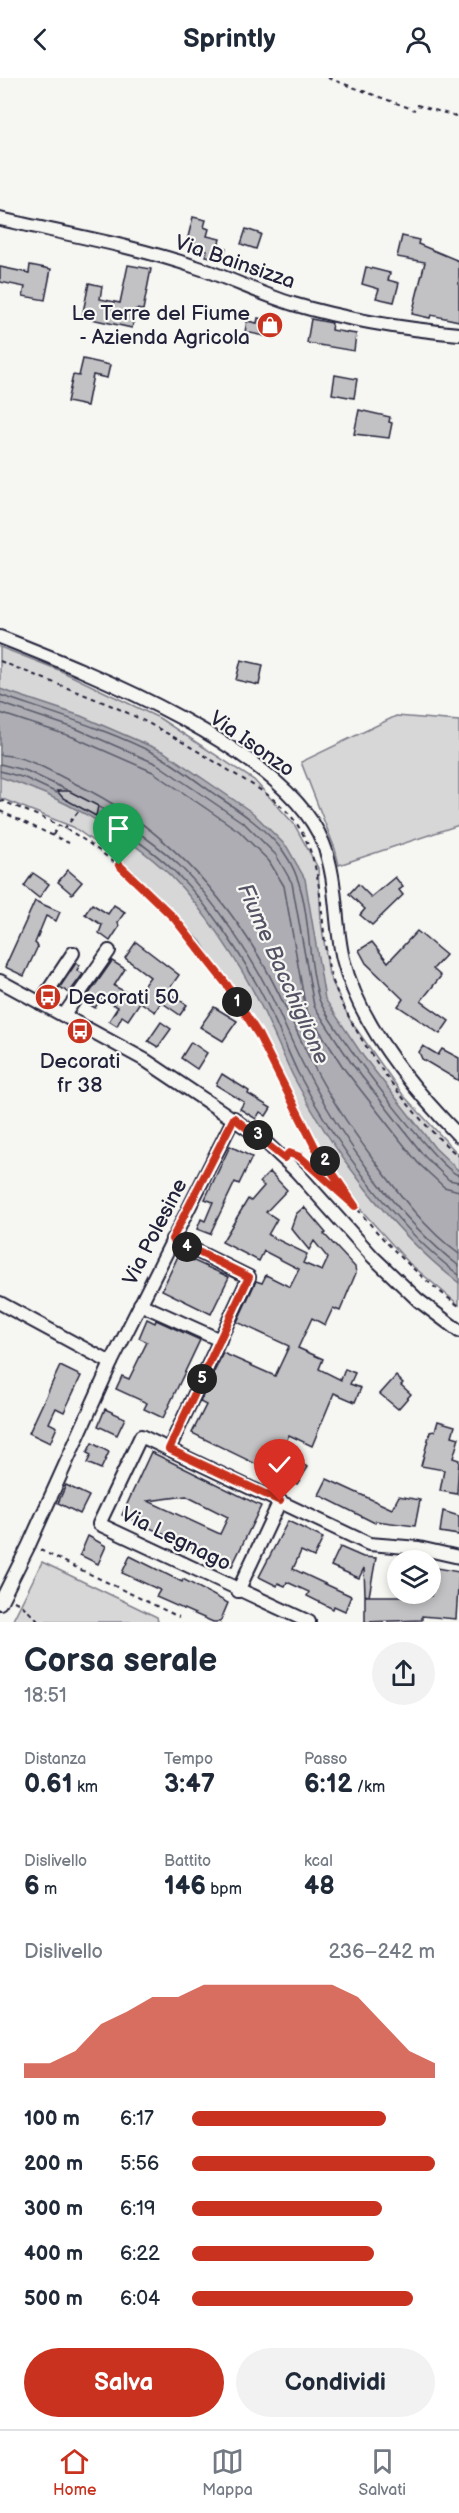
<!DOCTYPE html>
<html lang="it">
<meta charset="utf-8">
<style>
:root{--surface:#fff;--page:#f2f2f3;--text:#1f2937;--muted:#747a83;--line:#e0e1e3;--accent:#c8321e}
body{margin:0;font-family:"Balsamiq Sans",sans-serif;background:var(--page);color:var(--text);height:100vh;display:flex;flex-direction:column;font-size:22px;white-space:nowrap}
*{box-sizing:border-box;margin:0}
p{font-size:20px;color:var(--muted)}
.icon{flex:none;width:33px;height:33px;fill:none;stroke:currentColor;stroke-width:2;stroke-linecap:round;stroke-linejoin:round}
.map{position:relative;height:1544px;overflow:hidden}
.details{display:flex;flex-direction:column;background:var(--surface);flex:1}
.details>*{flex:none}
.buttons{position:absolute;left:387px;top:1472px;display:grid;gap:12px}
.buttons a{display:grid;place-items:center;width:54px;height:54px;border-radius:50%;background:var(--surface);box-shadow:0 3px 9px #0003;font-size:30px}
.pin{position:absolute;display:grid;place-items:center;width:51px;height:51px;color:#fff;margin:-62px -26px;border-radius:50% 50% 50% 0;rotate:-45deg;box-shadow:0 0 6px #0007}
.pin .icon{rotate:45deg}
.km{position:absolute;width:30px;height:30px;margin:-15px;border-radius:50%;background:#222;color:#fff;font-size:16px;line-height:30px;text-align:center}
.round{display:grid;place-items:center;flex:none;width:63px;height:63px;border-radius:32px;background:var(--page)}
.head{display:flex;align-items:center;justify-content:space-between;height:102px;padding:0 24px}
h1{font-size:33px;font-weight:600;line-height:45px}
.stats{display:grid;grid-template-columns:repeat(3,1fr);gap:9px;height:102px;padding:6px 24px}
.stats div{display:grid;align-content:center}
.stats b{font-size:26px;font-weight:600}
.stats small{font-size:16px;font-weight:400}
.stats p{font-size:16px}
.chart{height:168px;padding:12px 24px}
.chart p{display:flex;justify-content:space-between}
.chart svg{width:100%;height:108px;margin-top:6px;fill:var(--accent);opacity:.7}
.cta{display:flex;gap:12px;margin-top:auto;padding:12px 24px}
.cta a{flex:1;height:69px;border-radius:36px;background:var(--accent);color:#fff;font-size:24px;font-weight:600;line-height:69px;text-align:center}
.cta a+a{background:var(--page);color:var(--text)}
ul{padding:0 24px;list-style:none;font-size:20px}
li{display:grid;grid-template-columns:96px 72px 1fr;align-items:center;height:45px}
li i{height:15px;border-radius:8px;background:var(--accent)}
header{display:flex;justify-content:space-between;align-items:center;height:78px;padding:0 24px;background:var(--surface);font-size:27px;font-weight:600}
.dock{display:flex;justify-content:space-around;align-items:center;height:84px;border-top:2px solid var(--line);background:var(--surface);font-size:16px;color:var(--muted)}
.dock a{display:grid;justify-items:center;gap:3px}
.dock .on{color:var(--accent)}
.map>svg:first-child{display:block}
</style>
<header><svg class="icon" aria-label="back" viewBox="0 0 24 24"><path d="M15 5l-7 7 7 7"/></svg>Sprintly<svg class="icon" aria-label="person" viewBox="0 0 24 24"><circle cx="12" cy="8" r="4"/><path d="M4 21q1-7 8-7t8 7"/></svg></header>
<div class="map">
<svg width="459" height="1544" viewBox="0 0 459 1544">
<rect width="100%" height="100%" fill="#f6f6f2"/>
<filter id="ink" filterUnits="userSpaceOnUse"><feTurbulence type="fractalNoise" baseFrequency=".0167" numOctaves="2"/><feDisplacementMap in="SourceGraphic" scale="12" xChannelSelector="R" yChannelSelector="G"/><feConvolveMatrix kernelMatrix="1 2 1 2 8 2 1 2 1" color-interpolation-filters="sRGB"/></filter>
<g filter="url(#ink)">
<!-- green -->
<g fill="#d7d7d7" stroke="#7c7c89" stroke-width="1.5">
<path d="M0,569L59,592L159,640L254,702L294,746L318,790L321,843L329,897L350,942L403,1017L459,1077V1227L409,1185L362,1133L324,1080L301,1045L280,1004L248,933L220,896L201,864L121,783L73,749L0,720Z"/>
<path d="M396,638L459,643V747L339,787L335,771L301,684Z"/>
<path d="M42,1484L157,1539L158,1544H12Z"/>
</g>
<!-- water -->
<path fill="#adadb3" stroke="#757583" stroke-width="1.5" d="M0,611L81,638L164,674L253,735L287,769L305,801L325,921L363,978L435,1070L459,1093V1205C392,1154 332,1073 293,998C282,975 272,951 261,928C239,884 205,833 171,798C127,755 58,717 0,699Z"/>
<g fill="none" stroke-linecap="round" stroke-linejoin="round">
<!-- shore -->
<g stroke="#5a5a6b" stroke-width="1.5">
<path d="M0,617C52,635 113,653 161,679C180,690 199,705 217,718C240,733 265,750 283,773C314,815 304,873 319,921C326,944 440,1095 459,1097"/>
<path d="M0,625L77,651L157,686L245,746L276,777L292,805L314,928L352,986L425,1079L449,1102L459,1104"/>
<path d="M0,635L73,659L153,694L239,753L269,783L284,808L306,932L345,992L418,1085L444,1109L459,1113"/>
<path d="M0,677C26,677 53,695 76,706C154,743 214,804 258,877C280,913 294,950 313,987C330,1021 352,1052 374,1082C400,1117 425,1151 459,1176"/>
<path d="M0,686L27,693L67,712"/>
<path d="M0,693L25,700L57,715"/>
<path d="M99,729C127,746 156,765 180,788C214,822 252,879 273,922C284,945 294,970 306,992C341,1060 399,1142 459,1188"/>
<path d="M98,737C124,753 153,772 175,794C210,828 244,880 266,924C278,948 287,972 298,995C335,1066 395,1149 459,1197"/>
</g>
</g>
<!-- building -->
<g fill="#c2c2c4" stroke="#22223b" stroke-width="1.5" fill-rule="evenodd">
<path d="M193,139L206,142L204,149L209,151L207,158L220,161L218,168L226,170L223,182L206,178L207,172L194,169L195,165L187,163Z"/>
<path d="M246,151L261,156L256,171L241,166Z"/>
<path d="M402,158L419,162L418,166L459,183V243L431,237L430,240L412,236L425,184L397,179Z"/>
<path d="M30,187L51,191L45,222L23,218L25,209L0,204V189L29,195Z"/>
<path d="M128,187L151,191L143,232L136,231L132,250L82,239L89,205L102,208L100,221L120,225Z"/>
<path d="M366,189L390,195L388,202L399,205L394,224L376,220L379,211L362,206Z"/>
<path d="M258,240L278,244L275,260L245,254L247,243L257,245Z"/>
<path d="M311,241L332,245L331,252L356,256L354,273L307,265Z"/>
<path d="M83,281L110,287L107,300L93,297L87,328L67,324L73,297L79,298Z"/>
<path d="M335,297L357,301L354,320L332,316Z"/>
<path d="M359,332L390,339L389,344L392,345L389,360L354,356Z"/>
<path d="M241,582L263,587L259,607L236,602Z"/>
<path d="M57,713H69L98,728L96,738L63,720Z"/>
<path d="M68,792L82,804L72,816L58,804Z"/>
<path d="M33,795L49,806L39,820L24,808Z"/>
<path d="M395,799L403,809L399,812L403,817L372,847L360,837L365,831L349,816L358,806L371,819Z"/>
<path d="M35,823L60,834L56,843L46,838L35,865L38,868L24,898L5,889Z"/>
<path d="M92,826L108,836L114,827L125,834L118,844L119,849L110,863L99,855L102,847L85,836Z"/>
<path d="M417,853L446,877L433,891L441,898L421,923L449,943L440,956L398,928L403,921L366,885L359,872L372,864L388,884Z"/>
<path d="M136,864L179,897L167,914L187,927L180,937L161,924L155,934L140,924L128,942L122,938L117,948L109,943L118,929L101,920L95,930L84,923L112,883L125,891L114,908L135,919L150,899L125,880Z"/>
<path d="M76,885L80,887L77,892L83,896L69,915L60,909Z"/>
<path d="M214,929L237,943L223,963L200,949Z"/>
<path d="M161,944L171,951L158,969L148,963Z"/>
<path d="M191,964L207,975L197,991L181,980Z"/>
<path d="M423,968L438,977L442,971L459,980V1003L422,981L419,974Z"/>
<path d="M222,996L249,1013L248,1016L271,1030L266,1038L260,1034L256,1041L240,1031L244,1024L216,1007Z"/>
<path d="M230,1068L252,1079L239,1106L235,1104L210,1156L197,1151L201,1141L205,1143L213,1124L205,1121Z"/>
<path d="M270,1094L287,1112L266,1134L277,1141L268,1157L307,1176L303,1185L322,1193L328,1180L314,1163L309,1172L291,1150L296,1136L304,1129L326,1155L324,1156L355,1189L356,1195L340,1233L333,1230L325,1247L312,1240L298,1270L323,1281L319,1291L341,1302L345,1291L355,1295L350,1306L361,1310L355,1324L334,1315L312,1368L289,1357L280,1376L308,1389L297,1406L192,1355L206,1327L200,1324L223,1275L275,1298L289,1268L237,1244L256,1203L262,1205L266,1197L290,1209L299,1191L264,1173L259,1183L222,1164L248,1121L251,1123L264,1108L260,1104Z"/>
<path d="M179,1176L229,1199L211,1236L162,1212Z"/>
<path d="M147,1241L155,1245L156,1242L200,1262L163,1340L144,1331L147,1325L116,1311L122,1298L129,1301L147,1264L139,1260Z"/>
<path d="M60,1288L81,1298L64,1334L56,1330L49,1345L57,1349L50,1365L29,1355Z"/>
<path d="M396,1298L403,1305L401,1307L411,1316L398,1331L380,1316Z"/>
<path d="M105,1331L125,1340L117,1357L98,1348Z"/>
<path d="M438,1343L455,1348L452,1358L459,1360L453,1380L459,1382L457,1416L440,1413L444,1392L421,1388L430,1354L435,1353Z"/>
<path d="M92,1365L109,1374L101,1391L87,1385L91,1377L87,1375Z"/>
<path d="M151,1374L261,1428L232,1488L122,1437ZM186,1418L228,1439L220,1456L148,1423Z"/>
<path d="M327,1401L392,1431L399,1418L420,1422L415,1448L376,1443L375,1445L319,1417Z"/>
<path d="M66,1407L89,1418L80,1436L58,1425Z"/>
<path d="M443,1433L459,1438V1457L440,1454Z"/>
<path d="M288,1443L323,1460L314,1479L301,1473L293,1491L351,1518L345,1533L334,1528L333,1531L307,1518L309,1514L287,1504L285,1508L278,1505L277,1508L259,1499Z"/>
<path d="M88,1458L106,1468L98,1486L80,1477Z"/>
<path d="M340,1469L363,1479L376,1480L369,1518H431L437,1490L459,1494L456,1541L422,1538V1542L365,1544V1518H368L365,1517L364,1490L359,1500L331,1488Z"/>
<path d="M130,1478L182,1504L183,1501L228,1525L220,1544H213L156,1519L160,1512L122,1495Z"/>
</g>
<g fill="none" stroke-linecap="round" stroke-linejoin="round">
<defs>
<g id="minor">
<path d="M0,141C66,156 135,168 199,190C231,201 261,216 293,226C347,242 404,251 459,256"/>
<path d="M0,559C89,594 287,672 323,765C338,802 334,843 343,881C359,946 413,1011 459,1058"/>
<path d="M0,903L145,982L260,1059L296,1093L373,1179L418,1222L459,1253"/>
<path d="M40,925L73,875"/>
<path d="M64,937L109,873"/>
<path d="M0,1225L111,1285"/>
<path d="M140,1226L220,1262"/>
<path d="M169,1371L249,1199L172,1161"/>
<path d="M238,1513L280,1423"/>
<path d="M0,1525L29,1467L111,1285L234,1040"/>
<path d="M309,1544L99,1446L141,1358L369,1466L419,1470L459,1479"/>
</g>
</defs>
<!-- minor casing -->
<use href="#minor" stroke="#22223b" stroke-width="16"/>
<!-- path -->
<g stroke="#22223b" stroke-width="2" stroke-dasharray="4.5 4.5" stroke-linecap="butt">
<path d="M328,0L415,32"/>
<path d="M417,27L459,39"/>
<path d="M0,583C36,598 73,612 110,627C150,644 188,667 225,690C247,704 273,717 291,738C325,780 319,835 328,885C338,941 414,1044 459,1078"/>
<path d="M0,722C26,733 54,743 78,758C153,807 211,878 256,954C278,991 293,1031 314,1067C350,1130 401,1186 459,1228"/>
<path d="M0,733L69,765"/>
<path d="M64,751L81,730"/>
<path d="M53,757L58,748"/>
<path d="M292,1075H302L306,1084"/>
<path d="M304,1082L351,1125"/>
<path d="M40,1472L179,1539"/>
<path d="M14,1523L22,1527L39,1544"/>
</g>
<!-- minor -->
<use href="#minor" stroke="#f6f6f2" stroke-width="12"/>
</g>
</g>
<g fill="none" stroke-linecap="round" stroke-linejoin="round" filter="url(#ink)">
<defs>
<path id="route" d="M119,787L174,840L227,907L258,956L315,1069L355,1128L300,1079L289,1075L284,1080L234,1040L172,1161L249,1199L169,1371L280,1423"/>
</defs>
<!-- route casing -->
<use href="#route" stroke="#fff" stroke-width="12"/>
<!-- route -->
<use href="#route" stroke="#c8321e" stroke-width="8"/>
</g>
<!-- icons -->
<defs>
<symbol id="shop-disc" viewBox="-11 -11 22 22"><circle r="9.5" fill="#c8321e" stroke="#f6f6f2"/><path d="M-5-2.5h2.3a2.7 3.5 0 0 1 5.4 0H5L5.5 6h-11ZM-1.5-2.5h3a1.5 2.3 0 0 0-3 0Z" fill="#fff"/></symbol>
<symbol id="bus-disc" viewBox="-11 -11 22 22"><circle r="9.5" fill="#c8321e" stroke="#f6f6f2"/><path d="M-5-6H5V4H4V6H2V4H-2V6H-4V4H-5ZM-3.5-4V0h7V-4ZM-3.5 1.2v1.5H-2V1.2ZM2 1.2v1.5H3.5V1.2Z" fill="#fff"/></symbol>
</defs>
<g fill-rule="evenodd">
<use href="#shop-disc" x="255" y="232" width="30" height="30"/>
<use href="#bus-disc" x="33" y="904" width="30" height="30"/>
<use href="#bus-disc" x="65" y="938" width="30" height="30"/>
</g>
<g text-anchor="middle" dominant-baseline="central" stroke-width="4.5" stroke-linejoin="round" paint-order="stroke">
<!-- street labels -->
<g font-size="21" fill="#22223b" stroke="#f6f6f2">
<text transform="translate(235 184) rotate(19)">Via Bainsizza</text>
<text transform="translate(252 666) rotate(35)">Via Isonzo</text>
<text transform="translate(155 1154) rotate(-63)">Via Polesine</text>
<text transform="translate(176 1461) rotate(26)">Via Legnago</text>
</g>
<!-- poi labels -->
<g font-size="21" fill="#22223b" stroke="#f6f6f2" text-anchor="end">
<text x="250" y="235">Le Terre del Fiume<tspan x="250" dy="24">- Azienda Agricola</tspan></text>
<text x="68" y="919" text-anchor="start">Decorati 50</text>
<text x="80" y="983" text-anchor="middle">Decorati<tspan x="80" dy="24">fr 38</tspan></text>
</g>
<!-- water labels -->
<g font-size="22" font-style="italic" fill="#535365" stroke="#f6f6f2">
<text transform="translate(283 896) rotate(66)">Fiume Bacchiglione</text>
</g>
</g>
</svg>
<div class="buttons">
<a><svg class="icon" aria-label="layers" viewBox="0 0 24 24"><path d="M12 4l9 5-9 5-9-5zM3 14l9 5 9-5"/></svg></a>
</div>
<div class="pin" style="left:119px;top:787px;background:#1e9e55"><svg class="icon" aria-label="arrive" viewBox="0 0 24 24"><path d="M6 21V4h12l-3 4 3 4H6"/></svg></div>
<div class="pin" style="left:280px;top:1423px;background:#d93025"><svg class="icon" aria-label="check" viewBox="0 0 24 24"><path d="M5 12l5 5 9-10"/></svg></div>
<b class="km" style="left:237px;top:924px">1</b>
<b class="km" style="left:325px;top:1083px">2</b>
<b class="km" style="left:258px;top:1057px">3</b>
<b class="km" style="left:187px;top:1169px">4</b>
<b class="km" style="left:202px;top:1301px">5</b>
</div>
<section class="details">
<div class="head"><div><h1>Corsa serale</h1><p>18:51</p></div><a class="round"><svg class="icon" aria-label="share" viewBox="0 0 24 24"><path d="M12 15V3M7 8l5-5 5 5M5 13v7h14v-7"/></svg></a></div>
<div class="stats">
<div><p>Distanza</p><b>0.61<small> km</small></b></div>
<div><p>Tempo</p><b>3:47</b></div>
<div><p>Passo</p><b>6:12<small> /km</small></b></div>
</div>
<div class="stats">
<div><p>Dislivello</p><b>6<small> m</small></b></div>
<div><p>Battito</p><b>146<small> bpm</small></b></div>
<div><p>kcal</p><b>48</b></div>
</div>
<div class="chart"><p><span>Dislivello</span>236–242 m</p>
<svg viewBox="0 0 160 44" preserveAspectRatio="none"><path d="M0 44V38L10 38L20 33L30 22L40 17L50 11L60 11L70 6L80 6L90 6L100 6L110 6L120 6L130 11L140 22L150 33L160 38V44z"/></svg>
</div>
<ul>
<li><b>100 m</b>6:17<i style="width:80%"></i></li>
<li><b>200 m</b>5:56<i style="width:100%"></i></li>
<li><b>300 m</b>6:19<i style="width:78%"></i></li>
<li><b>400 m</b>6:22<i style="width:75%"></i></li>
<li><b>500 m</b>6:04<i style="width:91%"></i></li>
</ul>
<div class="cta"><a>Salva</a><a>Condividi</a></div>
</section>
<nav class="dock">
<a class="on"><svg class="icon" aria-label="home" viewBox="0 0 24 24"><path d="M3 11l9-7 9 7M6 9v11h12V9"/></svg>Home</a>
<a><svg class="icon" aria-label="map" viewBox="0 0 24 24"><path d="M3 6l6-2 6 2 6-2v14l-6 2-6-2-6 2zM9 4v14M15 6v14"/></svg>Mappa</a>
<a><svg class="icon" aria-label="saved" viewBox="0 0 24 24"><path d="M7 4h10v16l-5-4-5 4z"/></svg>Salvati</a>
</nav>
